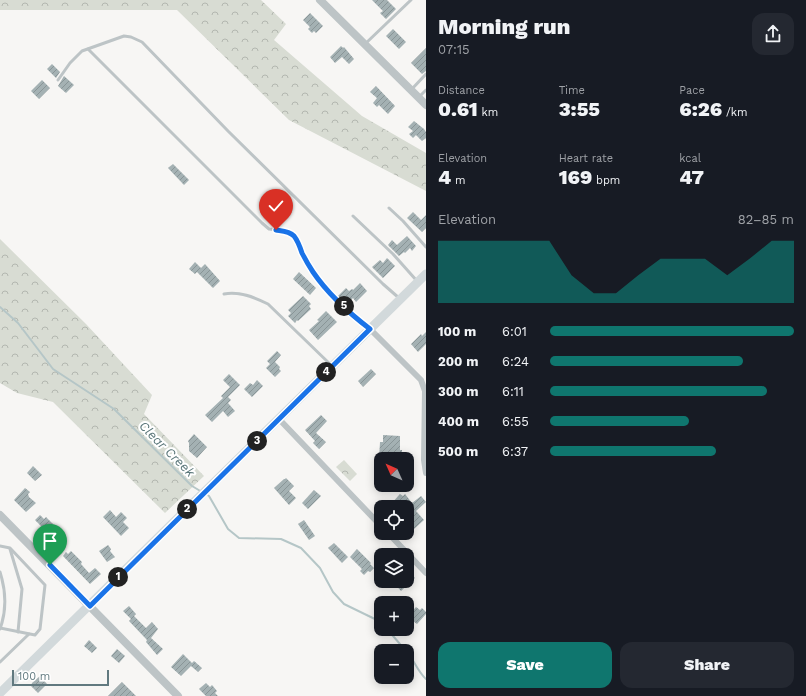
<!DOCTYPE html>
<meta charset="utf-8">
<style>
:root{--surface:#171b24;--page:#242831;--text:#f1f3f6;--muted:#9ea1a6;--accent:#0f766e}
body{margin:0;font-family:"Work Sans",sans-serif;background:var(--page);color:var(--text);height:100vh;display:flex;flex-direction:column;font-size:15px;white-space:nowrap}
*{box-sizing:border-box;margin:0}
p{font-size:13px;color:var(--muted)}
.icon{flex:none;width:22px;height:22px;fill:none;stroke:currentColor;stroke-width:2;stroke-linecap:round;stroke-linejoin:round}
.map{position:relative;flex:1;overflow:hidden}
.side{display:flex;flex-direction:column;background:var(--surface);width:380px}
.side>*{flex:none}
.needle{width:26px;rotate:315deg}
.buttons{position:absolute;left:374px;top:452px;display:grid;gap:8px}
.buttons a{display:grid;place-items:center;width:40px;height:40px;border-radius:8px;background:var(--surface);box-shadow:0 2px 10px #0003;font-size:20px}
.scale{position:absolute;left:12px;bottom:10px;width:97px;box-sizing:border-box;padding-left:4px;border:2px solid #61797f;border-top:0;font-size:11px;line-height:14px;white-space:nowrap;color:#61797f;-webkit-text-stroke:3px #fff;paint-order:stroke}
.pin{position:absolute;display:grid;place-items:center;width:34px;height:34px;color:#fff;margin:-41px -17px;border-radius:50% 50% 50% 0;rotate:-45deg;box-shadow:0 0 4px #0007}
.pin .icon{rotate:45deg}
.km{position:absolute;width:20px;height:20px;margin:-10px;border-radius:50%;background:#222;color:#fff;font-size:11px;line-height:20px;text-align:center}
.round{display:grid;place-items:center;flex:none;width:42px;height:42px;border-radius:12px;background:var(--page)}
.summary{display:flex;align-items:center;justify-content:space-between;height:68px;padding:0 12px}
h1{font-size:22px;font-weight:800;line-height:30px}
.figures{display:grid;grid-template-columns:repeat(3,1fr);gap:6px;height:68px;padding:4px 12px}
.figures div{display:grid;align-content:center}
.figures b{font-size:20px;font-weight:800}
.figures small{font-size:11px;font-weight:400}
.figures p{font-size:11px}
.chart{height:112px;padding:8px 12px}
.chart p{display:flex;justify-content:space-between}
.chart svg{width:100%;height:72px;margin-top:4px;fill:var(--accent);opacity:.7}
.button{display:flex;gap:8px;margin-top:auto;padding:8px 12px}
.button a{flex:1;height:46px;border-radius:12px;background:var(--accent);color:#fff;font-size:16px;font-weight:800;line-height:46px;text-align:center}
.button a+a{background:var(--page);color:var(--text)}
ul{padding:0 12px;list-style:none;font-size:13px}
li{display:grid;grid-template-columns:64px 48px 1fr;align-items:center;height:30px}
li i{height:10px;border-radius:5px;background:var(--accent)}
main{display:flex;flex:1;min-height:0}
.map>svg:first-child{display:block}
</style>
<main>
<div class="map">
<svg width="426" height="696" viewBox="0 0 426 696">
<defs>
<pattern id="forest-crowns" width="20" height="18" patternUnits="userSpaceOnUse"><rect width="20" height="18" fill="#d8dcd3"/><path d="M2 6a3 3 0 1 1 6 0M12 15a3 3 0 1 1 6 0" fill="none" stroke="#b3b7b0"/></pattern>
<pattern id="building-hatch" width="6" height="6" patternUnits="userSpaceOnUse"><rect width="6" height="6" fill="#a4b1b3"/><path d="M-1 1l2-2M0 6l6-6M5 7l2-2" fill="none" stroke="#899597"/></pattern>
</defs>
<rect width="100%" height="100%" fill="#f7f6f4"/>
<!-- forest -->
<g fill="url(#forest-crowns)">
<path d="M0,0H261L286,24L274,40L362,116L426,153V191L289,120L177,10H0Z"/>
<path d="M0,239L86,324L152,395L144,414L204,476L165,513L53,402L17,393L0,383Z"/>
<path d="M344,460L357,474L350,481L336,467Z"/>
</g>
<g fill="none" stroke-linecap="round" stroke-linejoin="round">
<!-- stream -->
<g stroke="#b5c6c7" stroke-width="2">
<path d="M0,307L18,323L53,369L114,409L192,486L202,492"/>
<path d="M206,494L209,496L228,529L239,538L281,539L301,548L320,568L333,592L344,604L381,622"/>
<path d="M387,629L406,651"/>
<path d="M407,652C414,660 418,672 426,679"/>
</g>
</g>
<!-- building -->
<g fill="url(#building-hatch)">
<path d="M372,0H387L396,9L386,19L380,13L383,11Z"/>
<path d="M310,13L323,26L316,33L314,31L312,33L308,29L310,27L303,20Z"/>
<path d="M393,29L406,42L399,49L386,36Z"/>
<path d="M341,46L343,48L344,47L354,59L349,64L342,57L335,63L330,57Z"/>
<path d="M426,48V71L422,74L411,63Z"/>
<path d="M52,64L60,72L56,78L47,69Z"/>
<path d="M64,76L74,85L66,93L58,86Z"/>
<path d="M42,80L50,88L39,99L31,91Z"/>
<path d="M376,86L395,106L388,114L379,105L377,107L373,103L377,98L370,92Z"/>
<path d="M414,121L424,129L426,132V138L422,141L416,135L413,138L409,134L413,131L408,127Z"/>
<path d="M173,164L189,180L184,185L168,168Z"/>
<path d="M413,212L421,220L426,215V228L422,232L407,218Z"/>
<path d="M407,236L416,246L412,251L410,248L405,253L404,252L399,256L388,245L392,240L397,245Z"/>
<path d="M387,258L395,266L383,278L372,267L380,260L383,263Z"/>
<path d="M195,262L201,268L205,264L220,281L213,288L197,272L195,274L189,269Z"/>
<path d="M299,272L316,288L310,295L293,279Z"/>
<path d="M360,283L367,291L356,302L353,298L347,304L338,296L346,288L349,291L352,289L353,290Z"/>
<path d="M303,296L311,304L309,306L311,309L298,321L297,320L295,323L288,316L291,313L288,310Z"/>
<path d="M326,311L337,322L318,340L309,330L319,321L317,320Z"/>
<path d="M426,332V344L418,352L411,344L421,334L422,336Z"/>
<path d="M277,351L281,355L275,362L280,367L279,369L281,371L275,377L266,368L270,364L267,361Z"/>
<path d="M371,369L376,374L363,387L358,381Z"/>
<path d="M229,374L240,385L228,397L231,400L228,403L235,411L228,417L223,411L212,422L205,415L223,398L221,396L230,387L223,380Z"/>
<path d="M257,380L263,386L252,397L244,389L250,383L253,385Z"/>
<path d="M321,415L327,421L316,433L326,442L319,449L313,443L315,441L305,430Z"/>
<path d="M194,434L207,447L197,458L189,451V443L188,441Z"/>
<path d="M383,435L400,436V450H402V459H379L380,442H383Z"/>
<path d="M33,466L42,475L35,481L27,473Z"/>
<path d="M286,478L294,486L289,491L296,498L289,505L274,488L284,479H285Z"/>
<path d="M25,488L30,492L28,494L29,497L36,503L26,512L14,500Z"/>
<path d="M314,490L321,496L308,509L302,503Z"/>
<path d="M400,494L403,496L405,494L412,503L421,496L426,502L416,511L424,520L414,529L407,522V507H396L392,503Z"/>
<path d="M110,510L116,517L121,512L127,518L123,522L129,528L121,536L103,517Z"/>
<path d="M40,515L44,519L46,517L53,524L46,531L35,520Z"/>
<path d="M304,520L315,536L309,540L298,524Z"/>
<path d="M334,543L348,557L342,563L328,548Z"/>
<path d="M108,545L111,549L110,551L115,557L107,562L99,551Z"/>
<path d="M357,549L371,563L370,564L374,568L370,572L368,571L364,575L360,571L362,569L350,557Z"/>
<path d="M71,551L82,562L81,564L89,573L95,568L101,574L90,584L63,556L66,552L68,554Z"/>
<path d="M410,572L415,578L401,591L392,581H407V575Z"/>
<path d="M129,606L136,614L134,616L146,628L152,622L158,629L151,638L163,649L157,655L146,642L147,640L129,621L131,619L123,611Z"/>
<path d="M416,607L420,610L422,608L426,612V614L417,624L413,621L411,624L407,620V617Z"/>
<path d="M89,640L97,648L92,653L84,646Z"/>
<path d="M117,649L125,656L119,663L111,656Z"/>
<path d="M183,654L192,663L194,661L202,668L198,672L191,666L181,676L171,667Z"/>
<path d="M40,676L47,684L38,693L31,686L32,683Z"/>
<path d="M122,682L136,696H108Z"/>
<path d="M206,683L210,687L212,685L217,691L215,693L218,696H206L199,689Z"/>
</g>
<g fill="none" stroke-linecap="round" stroke-linejoin="round">
<!-- service -->
<g stroke="#bdc4c6" stroke-width="3">
<path d="M365,44L411,0"/>
<path d="M88,49L262,223L269,229L285,231L293,235L299,244L303,253L314,272L330,292L359,320L369,328"/>
<path d="M58,80L70,63L82,51L124,36L131,37L142,42L228,131L383,284L399,298"/>
<path d="M411,90L426,74"/>
<path d="M419,97L426,90"/>
<path d="M389,208L403,221L426,247"/>
<path d="M353,216L393,254L417,281"/>
<path d="M224,294C239,291 254,297 268,304L331,365"/>
<path d="M0,546L10,548L45,585L40,629L35,635L0,628"/>
<path d="M10,549L22,589L18,632"/>
<path d="M0,572C6,591 7,610 0,629"/>
<path d="M0,662L29,634"/>
</g>
<!-- minor -->
<g stroke="#bdc4c6" stroke-width="6">
<path d="M370,329L421,380L425,391L424,460L426,473"/>
<path d="M279,419L381,526"/>
<path d="M388,533L426,573"/>
</g>
<!-- tertiary -->
<g stroke="#bdc4c6" stroke-width="8">
<path d="M320,0L426,105"/>
<path d="M0,515L178,696"/>
</g>
<!-- secondary -->
<path stroke="#d2d9db" stroke-width="9" d="M0,693L426,274"/>
</g>
<g fill="none" stroke-linecap="round" stroke-linejoin="round">
<defs>
<path id="route" d="M50,565L90,606L370,329C349,313 328,294 313,272C309,266 305,259 302,253C300,247 298,241 294,236C289,231 282,231 276,230"/>
</defs>
<!-- route casing -->
<use href="#route" stroke="#fff" stroke-width="8"/>
<!-- route -->
<use href="#route" stroke="#1a73e8" stroke-width="5"/>
</g>
<g text-anchor="middle" dominant-baseline="central" stroke-width="4" stroke-linejoin="round" paint-order="stroke">
<!-- water labels -->
<g font-size="13" font-style="italic" fill="#5c787b" stroke="#fff">
<text transform="translate(167 449) rotate(45)">Clear Creek</text>
</g>
</g>
</svg>
<div class="buttons">
<a><svg class="needle" viewBox="-14 -14 28 28"><path d="M0-13l5 13h-10z" fill="#e53935"/><path d="M0 13l5-13h-10z" fill="#9ea1a6"/></svg></a>
<a><svg class="icon" aria-label="locate" viewBox="0 0 24 24"><circle cx="12" cy="12" r="6"/><path d="M12 2v4M12 18v4M2 12h4M18 12h4"/></svg></a>
<a><svg class="icon" aria-label="layers" viewBox="0 0 24 24"><path d="M12 4l9 5-9 5-9-5zM3 14l9 5 9-5"/></svg></a>
<a>+</a>
<a>−</a>
</div>
<div class="scale">100 m</div>
<div class="pin" style="left:50px;top:565px;background:#1e9e55"><svg class="icon" aria-label="arrive" viewBox="0 0 24 24"><path d="M6 21V4h12l-3 4 3 4H6"/></svg></div>
<div class="pin" style="left:276px;top:230px;background:#d93025"><svg class="icon" aria-label="check" viewBox="0 0 24 24"><path d="M5 12l5 5 9-10"/></svg></div>
<b class="km" style="left:118px;top:577px">1</b>
<b class="km" style="left:187px;top:509px">2</b>
<b class="km" style="left:257px;top:441px">3</b>
<b class="km" style="left:326px;top:372px">4</b>
<b class="km" style="left:344px;top:306px">5</b>
</div>
<section class="side">
<div class="summary"><div><h1>Morning run</h1><p>07:15</p></div><a class="round"><svg class="icon" aria-label="share" viewBox="0 0 24 24"><path d="M12 15V3M7 8l5-5 5 5M5 13v7h14v-7"/></svg></a></div>
<div class="figures">
<div><p>Distance</p><b>0.61<small> km</small></b></div>
<div><p>Time</p><b>3:55</b></div>
<div><p>Pace</p><b>6:26<small> /km</small></b></div>
</div>
<div class="figures">
<div><p>Elevation</p><b>4<small> m</small></b></div>
<div><p>Heart rate</p><b>169<small> bpm</small></b></div>
<div><p>kcal</p><b>47</b></div>
</div>
<div class="chart"><p><span>Elevation</span>82–85 m</p>
<svg viewBox="0 0 160 44" preserveAspectRatio="none"><path d="M0 44V6L10 6L20 6L30 6L40 6L50 6L60 27L70 38L80 38L90 27L100 17L110 17L120 17L130 27L140 17L150 6L160 6V44z"/></svg>
</div>
<ul>
<li><b>100 m</b>6:01<i style="width:100%"></i></li>
<li><b>200 m</b>6:24<i style="width:79%"></i></li>
<li><b>300 m</b>6:11<i style="width:89%"></i></li>
<li><b>400 m</b>6:55<i style="width:57%"></i></li>
<li><b>500 m</b>6:37<i style="width:68%"></i></li>
</ul>
<div class="button"><a>Save</a><a>Share</a></div>
</section>
</main>
